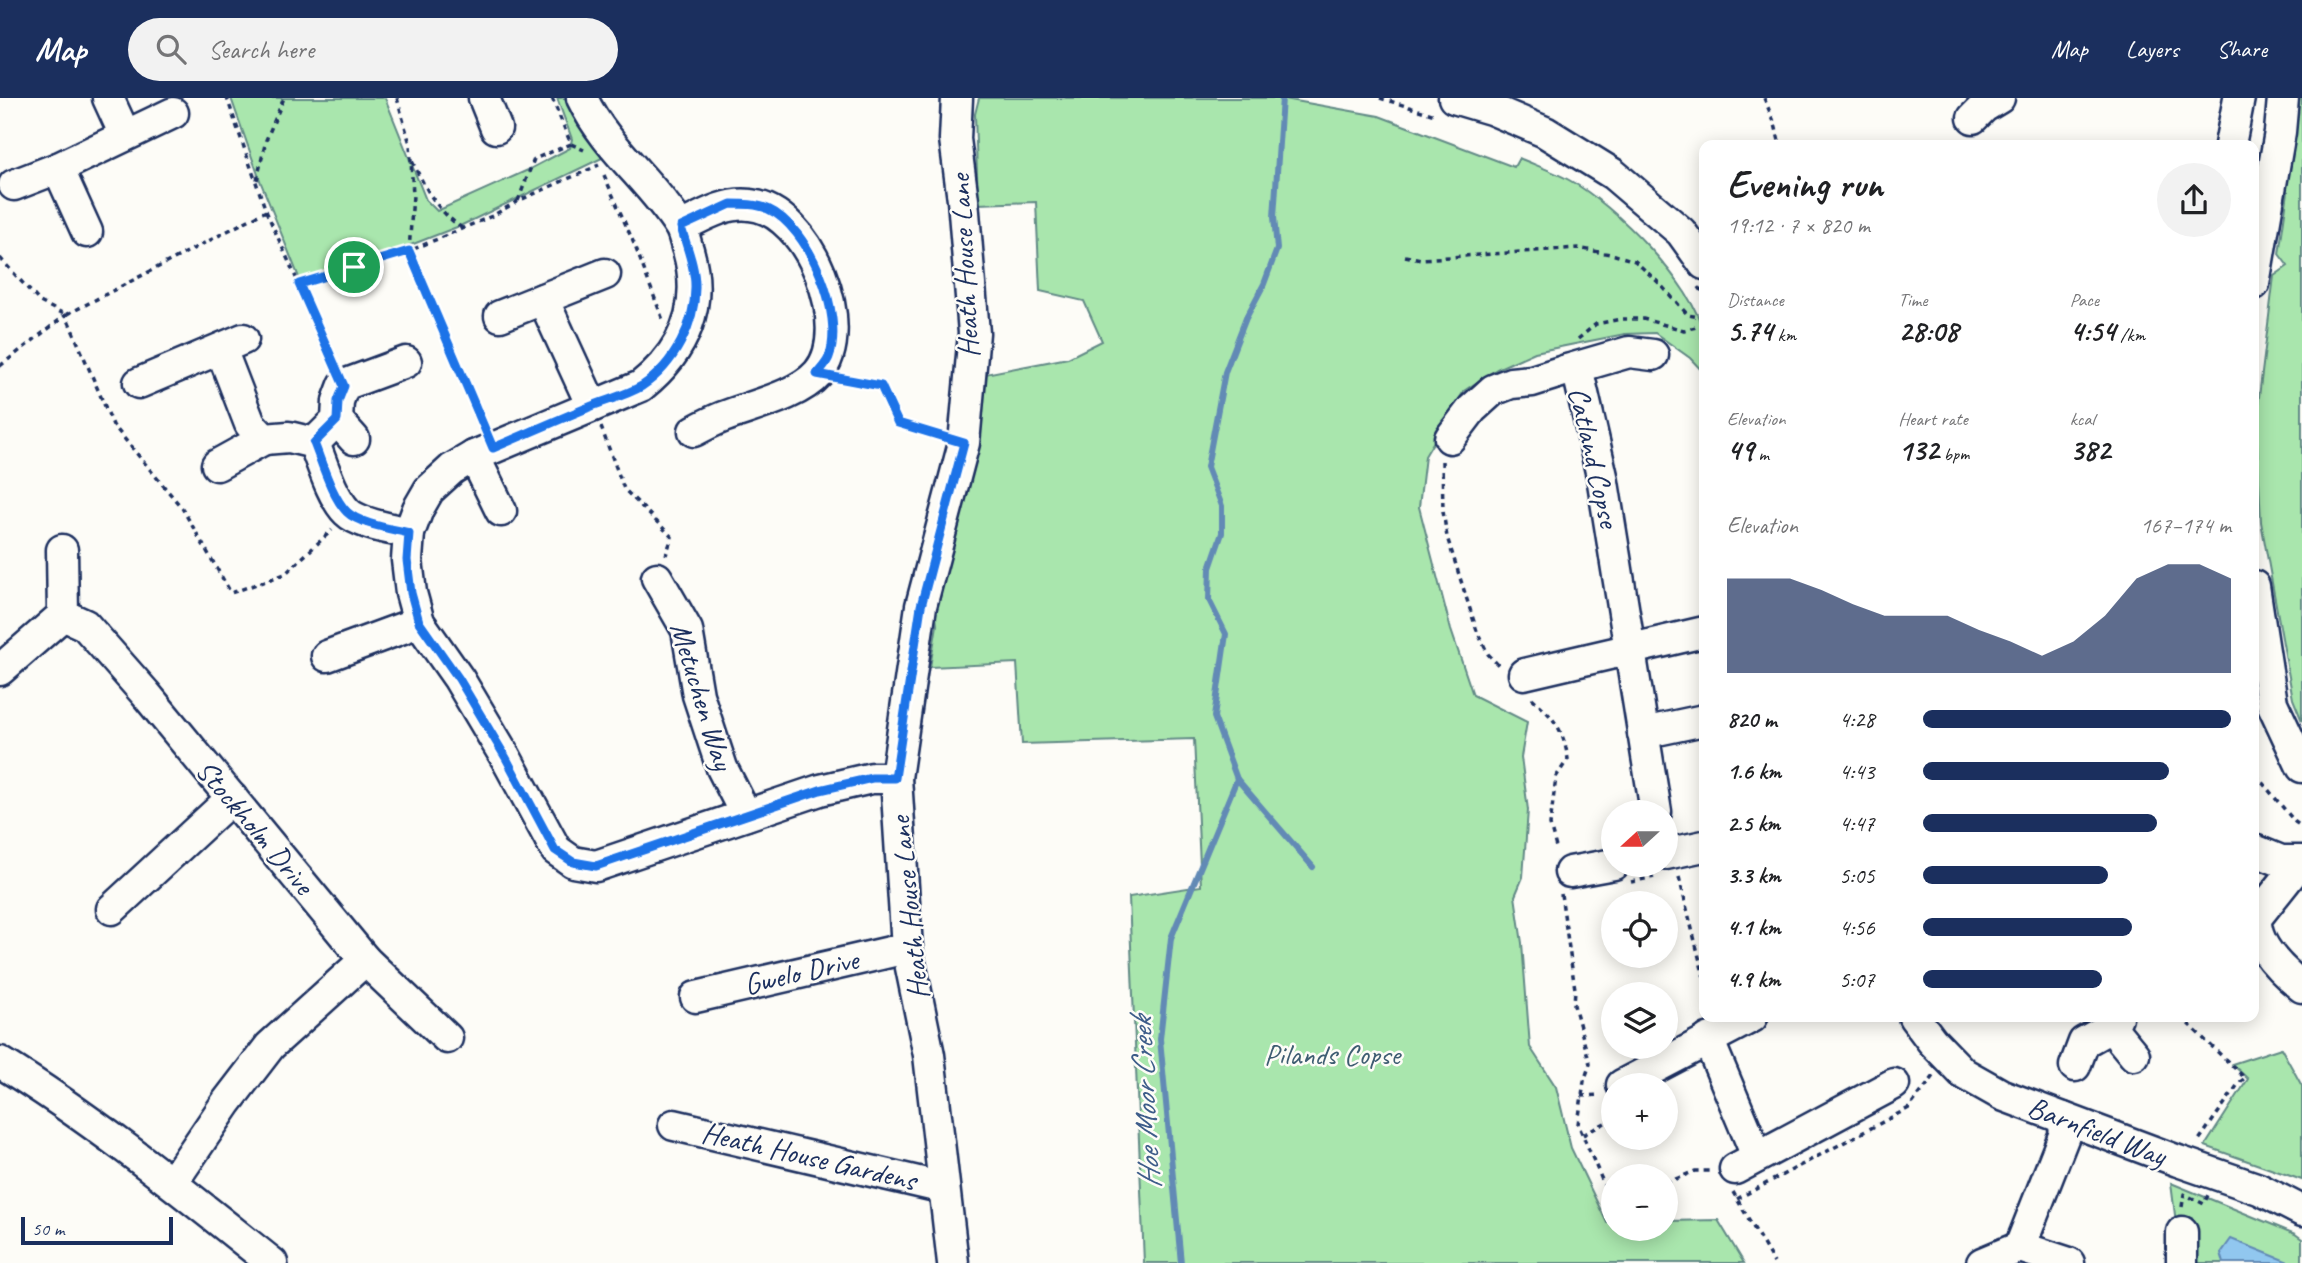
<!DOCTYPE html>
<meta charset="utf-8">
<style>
:root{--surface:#fff;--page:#f2f2f2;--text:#202124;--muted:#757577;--accent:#1b2f5e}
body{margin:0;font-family:Caveat,sans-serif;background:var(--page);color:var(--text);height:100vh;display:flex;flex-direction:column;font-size:26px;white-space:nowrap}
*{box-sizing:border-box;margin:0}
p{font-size:23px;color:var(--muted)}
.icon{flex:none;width:38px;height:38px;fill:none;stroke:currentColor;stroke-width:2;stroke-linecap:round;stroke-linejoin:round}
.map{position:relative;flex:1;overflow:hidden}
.side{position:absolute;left:1699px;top:42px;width:560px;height:882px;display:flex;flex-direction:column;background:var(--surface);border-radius:14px;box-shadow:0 4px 18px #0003}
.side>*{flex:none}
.needle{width:46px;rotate:249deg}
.tools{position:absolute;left:1601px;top:702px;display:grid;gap:14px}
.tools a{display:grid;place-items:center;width:77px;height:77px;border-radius:50%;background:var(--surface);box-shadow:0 4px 18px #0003;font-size:35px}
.scale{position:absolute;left:21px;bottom:18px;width:152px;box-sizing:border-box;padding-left:7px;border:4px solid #1b2f5e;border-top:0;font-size:19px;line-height:24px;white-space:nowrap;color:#1b2f5e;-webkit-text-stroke:5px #fdfcf7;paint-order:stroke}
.pin{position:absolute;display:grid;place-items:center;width:60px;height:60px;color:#fff;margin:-30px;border:4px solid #fff;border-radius:50%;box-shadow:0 2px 7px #0007}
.round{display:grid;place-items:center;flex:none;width:74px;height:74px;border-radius:37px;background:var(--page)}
.head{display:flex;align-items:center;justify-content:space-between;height:119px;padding:0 28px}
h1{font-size:38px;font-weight:600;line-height:52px}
.figures{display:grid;grid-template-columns:repeat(3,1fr);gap:10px;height:119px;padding:7px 28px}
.figures div{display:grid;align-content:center}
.figures b{font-size:30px;font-weight:600}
.figures small{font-size:19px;font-weight:400}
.figures p{font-size:19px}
.chart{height:196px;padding:14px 28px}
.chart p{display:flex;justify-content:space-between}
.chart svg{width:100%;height:126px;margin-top:7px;fill:var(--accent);opacity:.7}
ul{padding:0 28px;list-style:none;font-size:23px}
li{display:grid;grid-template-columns:112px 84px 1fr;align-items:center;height:52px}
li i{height:18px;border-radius:9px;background:var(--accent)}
header{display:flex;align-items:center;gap:42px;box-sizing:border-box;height:98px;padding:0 35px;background:var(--accent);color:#fff}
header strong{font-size:33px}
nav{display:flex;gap:38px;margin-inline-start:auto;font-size:24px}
.search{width:490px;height:63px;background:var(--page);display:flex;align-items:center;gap:18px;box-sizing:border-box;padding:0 24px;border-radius:38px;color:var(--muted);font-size:26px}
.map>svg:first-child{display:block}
</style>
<header>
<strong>Map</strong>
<div class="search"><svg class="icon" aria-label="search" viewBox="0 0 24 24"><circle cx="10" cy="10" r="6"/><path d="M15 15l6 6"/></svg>Search here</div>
<nav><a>Map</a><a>Layers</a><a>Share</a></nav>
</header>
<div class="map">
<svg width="2302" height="1165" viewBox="0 0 2302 1165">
<rect width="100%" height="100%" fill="#fdfcf7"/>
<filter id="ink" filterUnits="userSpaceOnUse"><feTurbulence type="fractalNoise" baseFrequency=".0143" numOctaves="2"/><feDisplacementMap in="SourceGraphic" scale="14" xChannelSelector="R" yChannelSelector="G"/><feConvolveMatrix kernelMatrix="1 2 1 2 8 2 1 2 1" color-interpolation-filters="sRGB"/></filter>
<g filter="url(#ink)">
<!-- green -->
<g fill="#a9e6ad" stroke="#628a86" stroke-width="2">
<path d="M231,0H385L426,102L437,113L528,72L570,50L572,41L557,0H572L602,60L462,127L403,150L300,182L261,85Z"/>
<path d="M979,0H1279L1379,18L1514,69L1519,60C1535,67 1553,73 1569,82C1613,106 1695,187 1704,237C1707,249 1704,263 1704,275L1690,260L1655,235L1625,236L1535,254L1497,271L1464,293L1425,358L1419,409L1451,532L1473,597L1527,624L1521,659L1528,712L1523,779L1515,798L1522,845L1530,949L1556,989L1571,1050L1607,1125H1613L1614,1130H1666V1123L1718,1122L1744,1165H1144L1129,799L1201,788L1194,641L1022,646L1017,565L930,569L937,527L935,509L985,276L1068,260L1102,243L1084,203L1040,193L1036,104L978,106L975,16Z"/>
<path d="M2296,0H2302V623L2293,601L2261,424L2256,323L2274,178L2288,168L2279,156L2288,94L2278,93Z"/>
<path d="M2281,950L2302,988V1082L2205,1048L2248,981L2232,966Z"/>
<path d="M2171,1085L2295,1136L2302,1141V1165H2181Z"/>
</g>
<!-- water -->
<path fill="#91c7ef" stroke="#628ab5" stroke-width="2" d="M2231,1141L2291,1165H2224L2221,1155Z"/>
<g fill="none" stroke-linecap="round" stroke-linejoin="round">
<!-- stream -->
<g stroke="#628ab5" stroke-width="6">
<path d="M1237,681L1313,769"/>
<path d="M1181,1165L1160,941L1171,840L1237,681L1214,619L1226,536L1209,502L1210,470L1222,435V408L1207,369L1225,274L1246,220L1264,186L1277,151L1274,119L1282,0"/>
</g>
<defs>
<g id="minor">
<path d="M108,0L125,37"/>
<path d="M484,0L496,30"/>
<path d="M582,0C605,49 650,82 679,127C684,134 685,144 688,152C704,207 685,253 641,288L474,358L452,371L429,392L418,411L409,435L407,462L411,495L419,524L459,581L506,660L556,752L573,764L596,768L820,692L872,680H896"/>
<path d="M1454,0L1491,11L1545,34L1613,76L1681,134L1704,166"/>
<path d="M1973,20L1984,9L1999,0"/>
<path d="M2230,47L2239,0"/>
<path d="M58,70L87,134"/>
<path d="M14,87L58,70L173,15"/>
<path d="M681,129C703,118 725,104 750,107C809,112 856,231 818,275C798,298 751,308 723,319C713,323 703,328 694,333"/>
<path d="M2254,186L2280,34L2283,0"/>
<path d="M543,201L592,308"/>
<path d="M500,218L605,176"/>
<path d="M221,251L250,326L264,341L289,339L314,345C322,365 332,399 347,414C359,426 393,431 409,435"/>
<path d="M1567,272L1629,254L1653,257"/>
<path d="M139,285L243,241"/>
<path d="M337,322L354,341"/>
<path d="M1450,340L1472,311L1493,292L1511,285L1532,283L1567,272L1579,278L1602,378L1656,714"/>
<path d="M314,345L337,322L338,303L344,287L406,264"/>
<path d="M474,358L501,413"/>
<path d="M217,367L264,341"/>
<path d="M657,480L687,532L698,597L722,670L746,717"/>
<path d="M2254,488L2272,605L2302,669"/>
<path d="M63,517L85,527L145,595L365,862L447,940"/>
<path d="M327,558L419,524"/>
<path d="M0,572L63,517L62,452"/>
<path d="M1524,576L1704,534"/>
<path d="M1643,635L1704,622"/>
<path d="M2254,752L2281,763H2302"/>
<path d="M1666,756L1704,748"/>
<path d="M1570,774L1614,766"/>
<path d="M2291,776L2256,820C2254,847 2282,873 2302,889"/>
<path d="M112,811L232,700"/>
<path d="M696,899L907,850"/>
<path d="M1914,919L1932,943L1963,975L2002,997L2178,1063L2259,1091L2302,1113"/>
<path d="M2111,929L2134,957"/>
<path d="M1708,941L1757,1058"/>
<path d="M0,964C96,1023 184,1095 272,1165"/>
<path d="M2075,968L2084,944L2111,929L2117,919"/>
<path d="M1622,987L1752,919"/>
<path d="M674,1027L944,1090"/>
<path d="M1735,1071L1894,986"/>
<path d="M172,1085L227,1004L270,948L365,862"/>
<path d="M2020,1149L2065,1035L2063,1020"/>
<path d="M953,1165L929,957L907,850L896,680L921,508L964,345L974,235L963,102L955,41L957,0"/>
<path d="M1982,1165L2020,1149L2069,1165"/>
<path d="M2182,1165V1134"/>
</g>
</defs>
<!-- minor casing -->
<use href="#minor" stroke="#1b2f5e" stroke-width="35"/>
<!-- path -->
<g stroke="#1b2f5e" stroke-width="3.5" stroke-dasharray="5 5" stroke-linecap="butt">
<path d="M397,0L410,46L413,97L409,153L483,327"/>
<path d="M552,0L571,46L584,52"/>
<path d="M1380,0L1435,17"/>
<path d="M1764,0L1775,26L1780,47"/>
<path d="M412,63C426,91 436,112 462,130"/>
<path d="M604,77L635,148L663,222"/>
<path d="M257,82L266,42L284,0"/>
<path d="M518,103L534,61L571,46"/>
<path d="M266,113L334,264"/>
<path d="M1405,158L1421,161L1578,150L1615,157L1635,163L1660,186L1688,217L1704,220"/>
<path d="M0,160L40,204L66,217L266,113L227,0"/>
<path d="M299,186L409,153L492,118L518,103L599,67"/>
<path d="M1699,189L1704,196"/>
<path d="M1578,241L1596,226L1621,221H1643L1684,232L1704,227"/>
<path d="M0,268L66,217L113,327L182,410L231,495L285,476L332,432"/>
<path d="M843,281L881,288L898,325L942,338"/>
<path d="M601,329L624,391L672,439L666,457"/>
<path d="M1442,363L1443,413L1447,439L1477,533L1488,556L1501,570"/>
<path d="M1532,600C1554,620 1563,630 1568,661L1556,679L1550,727L1557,753"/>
<path d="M2254,667L2256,677L2295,724L2302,729"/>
<path d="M1679,779L1704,879"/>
<path d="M1631,784L1654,779"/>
<path d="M1561,796L1575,891L1574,907L1590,966L1584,983L1578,1026L1614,1110"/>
<path d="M2181,919L2245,980L2239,985L2197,1045"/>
<path d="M1581,998L1600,997"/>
<path d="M1583,1037L1614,1020"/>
<path d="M1666,1085L1695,1073H1710"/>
<path d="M1733,1094L1774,1165"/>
<path d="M1737,1101L1909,1010L1934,978"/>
<path d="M2182,1109L2184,1096L2204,1106L2208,1097"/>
</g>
<!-- minor -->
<use href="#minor" stroke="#fdfcf7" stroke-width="30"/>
</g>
</g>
<g fill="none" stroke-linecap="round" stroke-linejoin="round" filter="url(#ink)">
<defs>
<path id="route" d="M731,106C743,106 757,106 768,111C809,129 845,217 829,259C827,265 821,271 817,276L881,288L898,325L964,345L921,508L895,680H872L820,692L596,768L573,764L555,752L506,660L459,581L419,524L411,495L407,462L409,435C393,431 359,426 347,414C332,399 322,365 314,345L337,322L338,303L344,288L299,186L409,153L493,350C524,337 555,323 587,310C605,302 625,298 642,288C674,267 696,225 695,187C695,168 686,147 681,129Z"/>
</defs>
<!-- route casing -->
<use href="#route" stroke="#fff" stroke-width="14"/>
<!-- route -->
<use href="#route" stroke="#1a73e8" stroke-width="9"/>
</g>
<g text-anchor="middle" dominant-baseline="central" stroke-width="5" stroke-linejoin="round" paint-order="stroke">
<!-- street labels -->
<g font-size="30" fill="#1b2f5e" stroke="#fdfcf7">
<text transform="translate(964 168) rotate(-93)">Heath House Lane</text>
<text transform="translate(1594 359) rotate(77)">Catland Copse</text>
<text transform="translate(702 598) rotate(73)">Metuchen Way</text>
<text transform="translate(255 729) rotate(50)">Stockholm Drive</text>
<text transform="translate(909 810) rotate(-96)">Heath House Lane</text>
<text transform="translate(801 874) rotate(-13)">Gwelo Drive</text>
<text transform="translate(2097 1033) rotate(21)">Barnfield Way</text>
<text transform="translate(809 1058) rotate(13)">Heath House Gardens</text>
</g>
<!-- park labels -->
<g font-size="30" fill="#3e5d72" stroke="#fdfcf7">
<text x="1332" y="956">Pilands Copse</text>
</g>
<!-- water labels -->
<g font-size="32" font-style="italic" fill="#3e5d8a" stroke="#fdfcf7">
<text transform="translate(1145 1005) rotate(-93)">Hoe Moor Creek</text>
</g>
</g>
</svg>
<div class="tools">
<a><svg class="needle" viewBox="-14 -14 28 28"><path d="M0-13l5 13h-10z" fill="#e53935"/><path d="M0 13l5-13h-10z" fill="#757577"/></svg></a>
<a><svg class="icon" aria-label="locate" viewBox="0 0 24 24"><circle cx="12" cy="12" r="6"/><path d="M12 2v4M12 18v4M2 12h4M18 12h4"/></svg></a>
<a><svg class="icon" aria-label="layers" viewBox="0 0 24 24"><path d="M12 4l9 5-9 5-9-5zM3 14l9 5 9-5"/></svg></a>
<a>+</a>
<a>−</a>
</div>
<div class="scale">50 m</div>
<div class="pin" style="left:354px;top:169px;background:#1e9e55"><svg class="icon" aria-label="arrive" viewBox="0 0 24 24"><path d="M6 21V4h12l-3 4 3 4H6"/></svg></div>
<section class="side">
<div class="head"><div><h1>Evening run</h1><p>19:12 · 7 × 820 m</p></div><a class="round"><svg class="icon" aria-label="share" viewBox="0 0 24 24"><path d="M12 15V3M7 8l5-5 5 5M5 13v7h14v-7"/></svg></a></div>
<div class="figures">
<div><p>Distance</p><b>5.74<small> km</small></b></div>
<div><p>Time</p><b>28:08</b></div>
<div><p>Pace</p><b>4:54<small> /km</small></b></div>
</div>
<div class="figures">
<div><p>Elevation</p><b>49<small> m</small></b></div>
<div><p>Heart rate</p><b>132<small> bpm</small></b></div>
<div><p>kcal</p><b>382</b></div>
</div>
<div class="chart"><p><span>Elevation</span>167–174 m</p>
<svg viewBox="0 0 160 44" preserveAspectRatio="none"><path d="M0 44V11L10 11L20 11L30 15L40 20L50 24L60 24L70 24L80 29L90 33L100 38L110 33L120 24L130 11L140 6L150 6L160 11V44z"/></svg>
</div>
<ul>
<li><b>820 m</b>4:28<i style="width:100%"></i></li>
<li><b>1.6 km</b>4:43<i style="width:80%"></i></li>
<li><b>2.5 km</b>4:47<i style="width:76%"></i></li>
<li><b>3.3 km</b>5:05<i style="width:60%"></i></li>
<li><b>4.1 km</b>4:56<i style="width:68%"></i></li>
<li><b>4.9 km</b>5:07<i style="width:58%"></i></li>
</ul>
</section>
</div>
